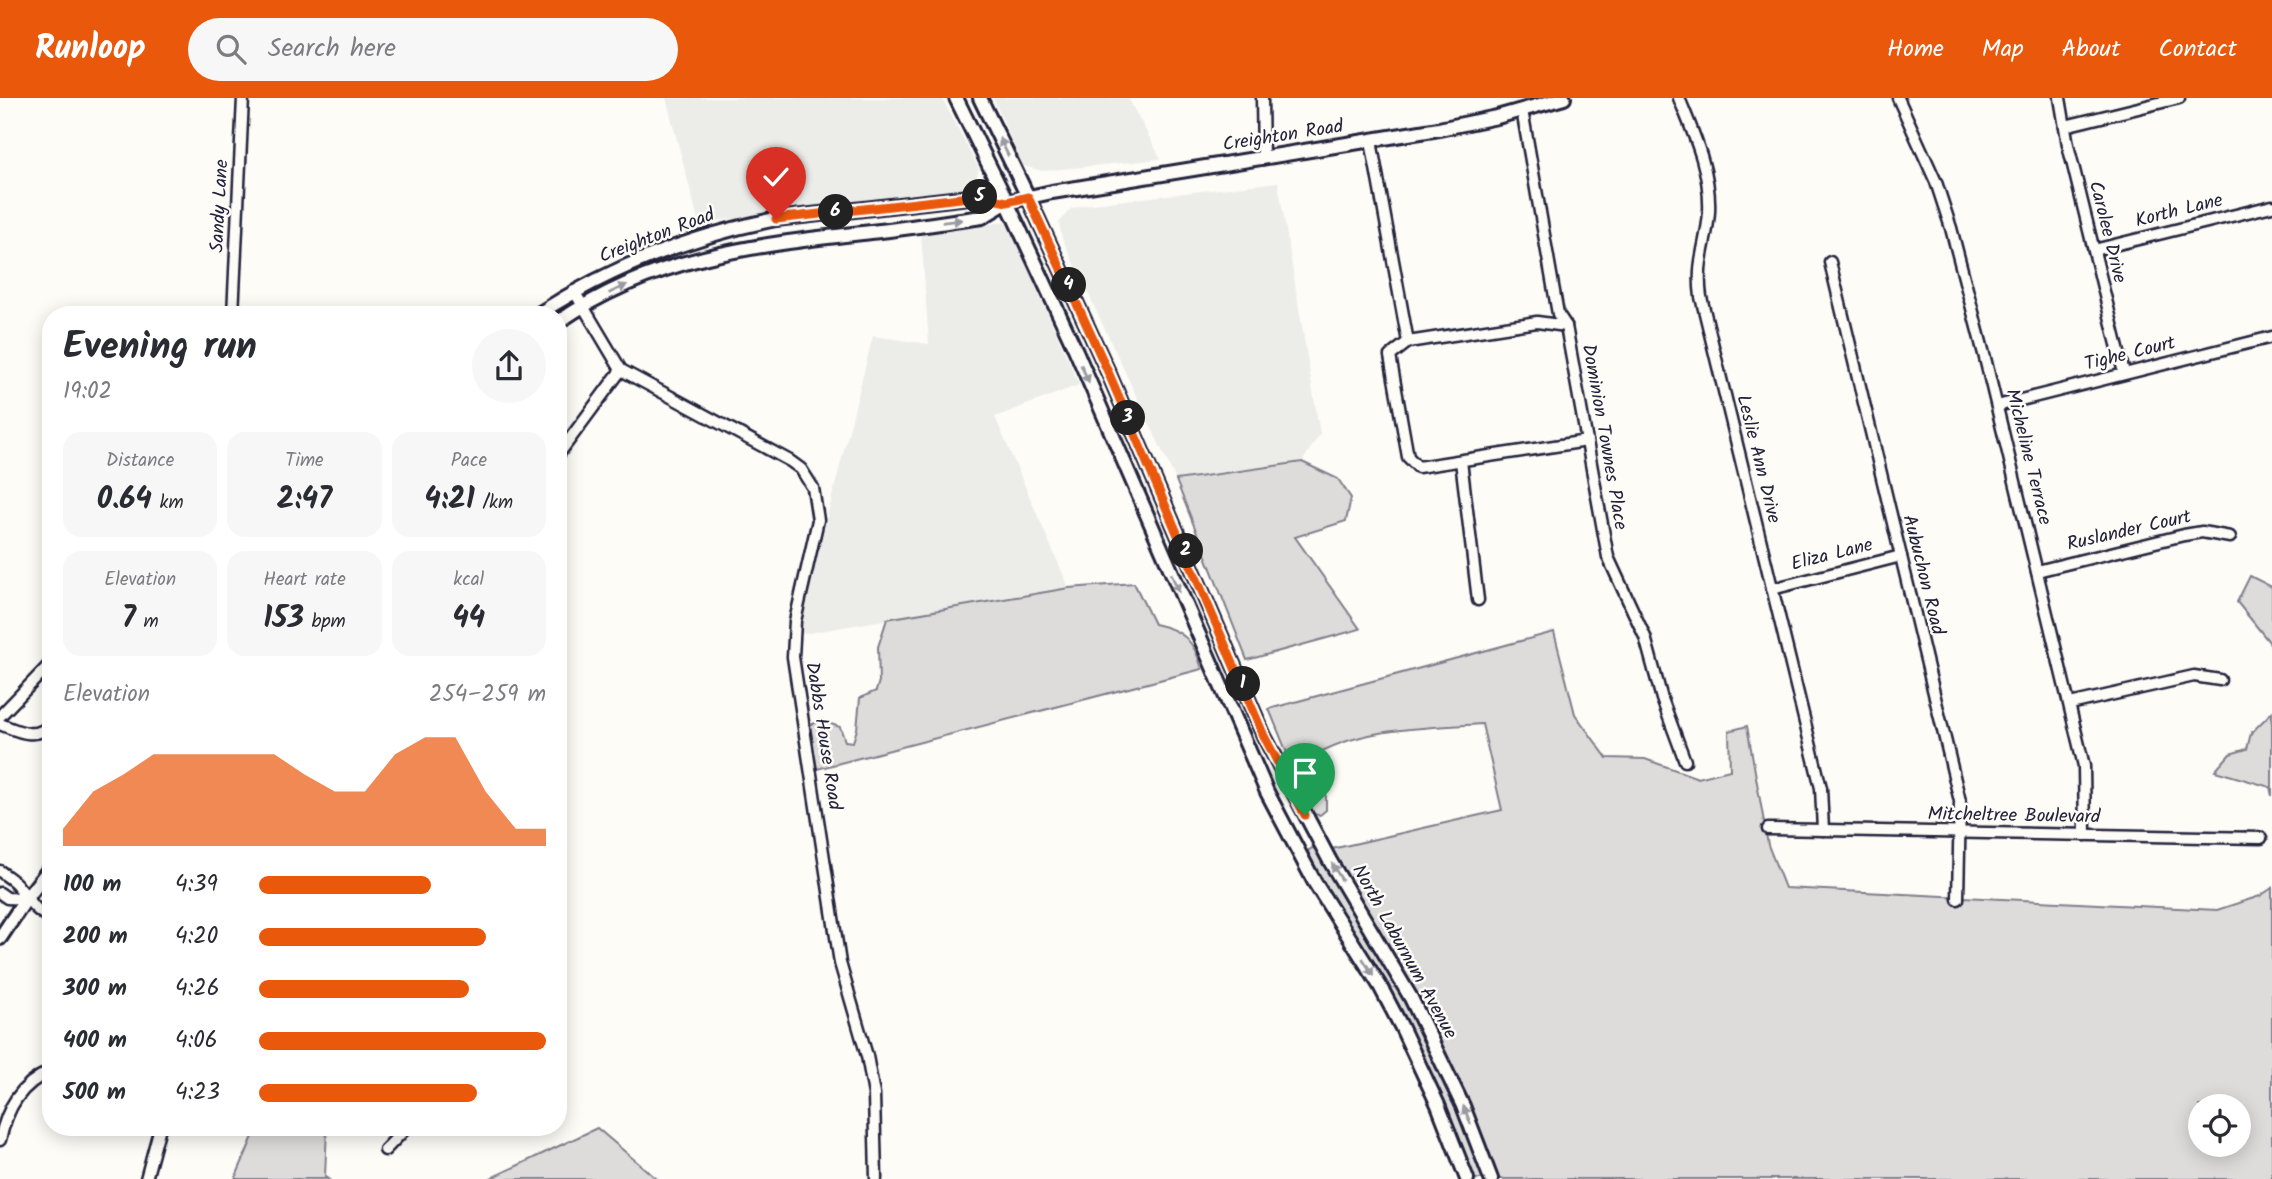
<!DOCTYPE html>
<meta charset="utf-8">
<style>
:root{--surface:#fff;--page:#f7f7f7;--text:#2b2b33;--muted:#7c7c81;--accent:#ea580c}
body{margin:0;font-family:Kalam,sans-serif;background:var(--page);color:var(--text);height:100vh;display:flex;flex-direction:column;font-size:26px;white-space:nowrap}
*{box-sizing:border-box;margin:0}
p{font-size:23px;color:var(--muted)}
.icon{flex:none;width:38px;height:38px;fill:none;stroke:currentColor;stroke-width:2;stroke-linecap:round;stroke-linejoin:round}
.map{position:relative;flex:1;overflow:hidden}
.sheet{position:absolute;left:42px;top:208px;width:525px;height:830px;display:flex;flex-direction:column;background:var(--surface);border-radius:28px;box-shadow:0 4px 18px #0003}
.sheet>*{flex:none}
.fabs{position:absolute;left:2188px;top:996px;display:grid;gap:14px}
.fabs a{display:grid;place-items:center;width:63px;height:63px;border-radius:50%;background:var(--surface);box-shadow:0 4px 18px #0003;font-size:35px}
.pin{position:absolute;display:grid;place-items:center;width:60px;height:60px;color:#fff;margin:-72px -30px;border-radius:50% 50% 50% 0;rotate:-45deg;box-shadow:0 0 7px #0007}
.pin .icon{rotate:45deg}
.km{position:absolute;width:35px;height:35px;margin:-18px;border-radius:50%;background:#222;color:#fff;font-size:19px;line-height:35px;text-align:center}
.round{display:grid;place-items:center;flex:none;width:74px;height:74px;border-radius:37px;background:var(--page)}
.head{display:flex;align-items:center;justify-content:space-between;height:119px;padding:0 21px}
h1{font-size:38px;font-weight:700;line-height:52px}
.figures{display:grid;grid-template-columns:repeat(3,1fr);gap:10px;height:119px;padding:7px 21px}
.figures div{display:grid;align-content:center;border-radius:18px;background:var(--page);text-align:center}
.figures b{font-size:30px;font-weight:700}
.figures small{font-size:19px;font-weight:400}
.figures p{font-size:19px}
.chart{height:196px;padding:14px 21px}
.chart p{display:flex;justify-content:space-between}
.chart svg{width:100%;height:126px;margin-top:7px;fill:var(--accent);opacity:.7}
ul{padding:0 21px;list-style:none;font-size:23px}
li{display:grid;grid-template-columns:112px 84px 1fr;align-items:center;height:52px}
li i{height:18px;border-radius:9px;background:var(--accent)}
header{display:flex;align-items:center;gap:42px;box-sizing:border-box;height:98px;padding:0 35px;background:var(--accent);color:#fff}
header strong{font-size:33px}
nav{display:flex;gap:38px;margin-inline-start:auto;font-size:24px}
.search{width:490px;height:63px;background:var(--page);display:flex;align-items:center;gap:18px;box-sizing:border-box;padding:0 24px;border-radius:38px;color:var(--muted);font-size:26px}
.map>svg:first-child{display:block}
</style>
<header>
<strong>Runloop</strong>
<div class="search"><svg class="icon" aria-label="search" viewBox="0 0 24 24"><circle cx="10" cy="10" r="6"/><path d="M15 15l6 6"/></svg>Search here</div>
<nav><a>Home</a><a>Map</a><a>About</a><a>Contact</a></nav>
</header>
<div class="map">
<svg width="2272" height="1081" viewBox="0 0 2272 1081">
<rect width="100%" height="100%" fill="#fdfcf7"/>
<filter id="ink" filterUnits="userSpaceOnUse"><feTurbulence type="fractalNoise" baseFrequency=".0143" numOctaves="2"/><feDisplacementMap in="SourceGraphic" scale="14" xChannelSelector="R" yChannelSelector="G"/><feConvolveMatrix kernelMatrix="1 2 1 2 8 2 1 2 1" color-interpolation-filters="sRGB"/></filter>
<g filter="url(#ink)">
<!-- built -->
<g fill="#ecece9">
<path d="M666,0H942L979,71L975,86L959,92L699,125Z"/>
<path d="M993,0H1128L1161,61L1042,73L1023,68Z"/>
<path d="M1278,84L1320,336L1302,364L1176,382L1062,140L1059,125L1070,111L1084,107Z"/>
<path d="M1004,124L1010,129L1079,287L995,319L1069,490L797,537L873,238L929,246L921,136Z"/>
</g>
<!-- green -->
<g fill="#dddcdb" stroke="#807f8b" stroke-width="2" fill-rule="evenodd">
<path d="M1302,364L1338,381L1351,400L1346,423L1295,439L1360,531L1247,562L1176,382Z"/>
<path d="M2250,478L2272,489V552L2270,545L2237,504Z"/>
<path d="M1134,485L1154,526C1183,532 1194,542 1202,571L817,671L809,627L822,623L840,629L845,643L853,644L857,631L860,600L876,593L879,583L878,549L887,521L1069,490Z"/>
<path d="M1554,534L1575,616L1607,660L1645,661L1698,680L1730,672L1729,633L1747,628L1768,747L1785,790L2217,812L2260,798L2272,790V1081H1499C1458,964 1394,857 1332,751L1502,712L1482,626C1424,630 1360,629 1310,660L1326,699V712L1320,717L1312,716L1269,611ZM2200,1008H2238V1046H2200Z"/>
<path d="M2272,614V698L2270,689L2215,673L2230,656L2247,651L2251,635Z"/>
<path d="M1312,750L1317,751L1413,914L1449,989L1485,1081H1472L1437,990L1402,917L1309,760L1308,753Z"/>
<path d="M257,1029H327L325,1079L328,1081H235Z"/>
<path d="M597,1030L657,1081H489Z"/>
</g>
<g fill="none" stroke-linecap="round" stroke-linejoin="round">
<defs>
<g id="minor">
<path d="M1262,0L1263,61"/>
<path d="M1679,0C1694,37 1711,73 1709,114C1707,146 1696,163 1701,199L1821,690L1823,732"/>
<path d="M1898,0L1936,84L1951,130L1985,260L2084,668L2085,737"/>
<path d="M2060,0L2068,47L2124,275"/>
<path d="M1522,12L1558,216L1566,228L1608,459L1645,539L1662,601L1685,663"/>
<path d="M2065,28L2179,0"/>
<path d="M1371,43L1408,244L1390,258L1408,359L1418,369L1587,343"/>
<path d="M2094,152L2272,108"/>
<path d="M1830,164L1960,703L1958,801"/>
<path d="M574,193L621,272L790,363L801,371L813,390L818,422L795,523L793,559L840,865L867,958L874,996L876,1081"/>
<path d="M233,217L243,0"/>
<path d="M1408,244L1537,224L1566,228"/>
<path d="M1997,308L2272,239"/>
<path d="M558,357L621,272"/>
<path d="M1461,363L1478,502"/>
<path d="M2037,473L2184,437L2202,434L2230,439"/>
<path d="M1772,491L1901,458"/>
<path d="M2070,606L2194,578L2220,582"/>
<path d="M0,618L51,565"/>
<path d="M0,626C18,633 36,643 51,626"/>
<path d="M1768,731L2261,740"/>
<path d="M0,773C6,778 14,782 18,788C29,801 34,813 51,820"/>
<path d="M0,795L7,800L26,801"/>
<path d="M0,1042C7,1010 20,986 51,973"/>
<path d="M385,1052L407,1029"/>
<path d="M146,1081L160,1029"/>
</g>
<g id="major">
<path d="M956,0L1007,104L1076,253L1267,694L1315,785L1380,888L1401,928L1438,1007L1467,1081"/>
<path d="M980,0L1028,99L1109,276L1264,638L1330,763L1411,900L1463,1008L1491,1081"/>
<path d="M537,217C610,169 692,138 776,121L978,98L1007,104"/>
<path d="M558,224C656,157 757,147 871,134C908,130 945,124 982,119L1007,104L1052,94L1439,31L1497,19L1564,0"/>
<path d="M0,840L26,801L51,769"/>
</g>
</defs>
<!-- minor casing -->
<use href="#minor" stroke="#22223b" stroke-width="15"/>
<!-- major casing -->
<use href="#major" stroke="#22223b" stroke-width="18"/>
<!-- minor -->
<use href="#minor" stroke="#fdfcf7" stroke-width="10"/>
<!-- major -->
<use href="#major" stroke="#fdfcf7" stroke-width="12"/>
</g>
<!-- one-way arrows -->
<defs><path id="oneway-solid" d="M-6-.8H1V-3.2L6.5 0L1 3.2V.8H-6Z" transform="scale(1.75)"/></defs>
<g fill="#9a9aa2">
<use href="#oneway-solid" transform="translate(1004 49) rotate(-116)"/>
<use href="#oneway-solid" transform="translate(952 123) rotate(-7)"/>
<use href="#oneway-solid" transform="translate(618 191) rotate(-26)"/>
<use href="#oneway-solid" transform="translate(1085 276) rotate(67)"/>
<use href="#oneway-solid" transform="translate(1175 485) rotate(67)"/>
<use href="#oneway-solid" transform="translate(1337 774) rotate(-121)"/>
<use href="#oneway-solid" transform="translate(1368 869) rotate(58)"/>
<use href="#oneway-solid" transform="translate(1467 1017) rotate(-112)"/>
</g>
</g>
<g fill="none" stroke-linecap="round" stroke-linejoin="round" filter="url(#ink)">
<defs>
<path id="route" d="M776,121L978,98L1007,104L1028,99L1109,276L1264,638L1305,717"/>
</defs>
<!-- route casing -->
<use href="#route" stroke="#fff" stroke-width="14"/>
<!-- route -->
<use href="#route" stroke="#ea580c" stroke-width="9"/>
</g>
<g text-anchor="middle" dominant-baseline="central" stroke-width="5" stroke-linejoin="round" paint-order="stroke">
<!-- street labels -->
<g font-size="19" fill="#22223b" stroke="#fdfcf7">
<text transform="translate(1283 38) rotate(-9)">Creighton Road</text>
<text transform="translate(220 108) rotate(-87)">Sandy Lane</text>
<text transform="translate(2179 113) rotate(-14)">Korth Lane</text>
<text transform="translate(2107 134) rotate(76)">Carolee Drive</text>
<text transform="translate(657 138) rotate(-21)">Creighton Road</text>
<text transform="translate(2130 256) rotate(-14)">Tighe Court</text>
<text transform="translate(1604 339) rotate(80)">Dominion Townes Place</text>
<text transform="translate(2028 359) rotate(76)">Micheline Terrace</text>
<text transform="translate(1758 361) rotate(76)">Leslie Ann Drive</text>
<text transform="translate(2129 433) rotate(-13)">Ruslander Court</text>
<text transform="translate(1832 457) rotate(-14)">Eliza Lane</text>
<text transform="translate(1923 477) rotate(76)">Aubuchon Road</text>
<text transform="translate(823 638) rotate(81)">Dabbs House Road</text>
<text transform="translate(2014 718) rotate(1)">Mitcheltree Boulevard</text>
<text transform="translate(1404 854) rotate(61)">North Laburnum Avenue</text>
</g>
</g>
</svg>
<div class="fabs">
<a><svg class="icon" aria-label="locate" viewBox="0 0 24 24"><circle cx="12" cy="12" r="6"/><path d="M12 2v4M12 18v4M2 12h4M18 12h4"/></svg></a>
</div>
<div class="pin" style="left:1305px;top:717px;background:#1e9e55"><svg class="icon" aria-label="arrive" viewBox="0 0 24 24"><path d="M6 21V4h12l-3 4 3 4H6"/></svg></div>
<div class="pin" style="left:776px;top:121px;background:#d93025"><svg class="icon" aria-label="check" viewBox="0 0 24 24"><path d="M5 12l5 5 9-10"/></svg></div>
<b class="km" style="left:1243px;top:586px">1</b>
<b class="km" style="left:1186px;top:453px">2</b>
<b class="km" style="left:1128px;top:320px">3</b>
<b class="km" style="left:1069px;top:187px">4</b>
<b class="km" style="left:980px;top:99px">5</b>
<b class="km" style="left:836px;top:114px">6</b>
<section class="sheet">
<div class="head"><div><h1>Evening run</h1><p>19:02</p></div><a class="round"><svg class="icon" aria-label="share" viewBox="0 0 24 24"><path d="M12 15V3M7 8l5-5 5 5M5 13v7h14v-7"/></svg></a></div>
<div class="figures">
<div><p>Distance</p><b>0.64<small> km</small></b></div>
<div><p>Time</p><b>2:47</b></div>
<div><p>Pace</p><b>4:21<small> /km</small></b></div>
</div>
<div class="figures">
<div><p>Elevation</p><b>7<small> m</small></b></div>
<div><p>Heart rate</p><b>153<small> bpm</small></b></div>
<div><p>kcal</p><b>44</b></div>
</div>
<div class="chart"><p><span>Elevation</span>254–259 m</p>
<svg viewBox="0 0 160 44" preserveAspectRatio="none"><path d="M0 44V38L10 25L20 19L30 12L40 12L50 12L60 12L70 12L80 19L90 25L100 25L110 12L120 6L130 6L140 25L150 38L160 38V44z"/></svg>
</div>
<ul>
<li><b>100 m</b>4:39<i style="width:60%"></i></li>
<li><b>200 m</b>4:20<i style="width:79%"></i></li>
<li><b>300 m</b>4:26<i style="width:73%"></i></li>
<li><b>400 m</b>4:06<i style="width:100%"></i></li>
<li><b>500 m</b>4:23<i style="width:76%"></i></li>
</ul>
</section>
</div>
